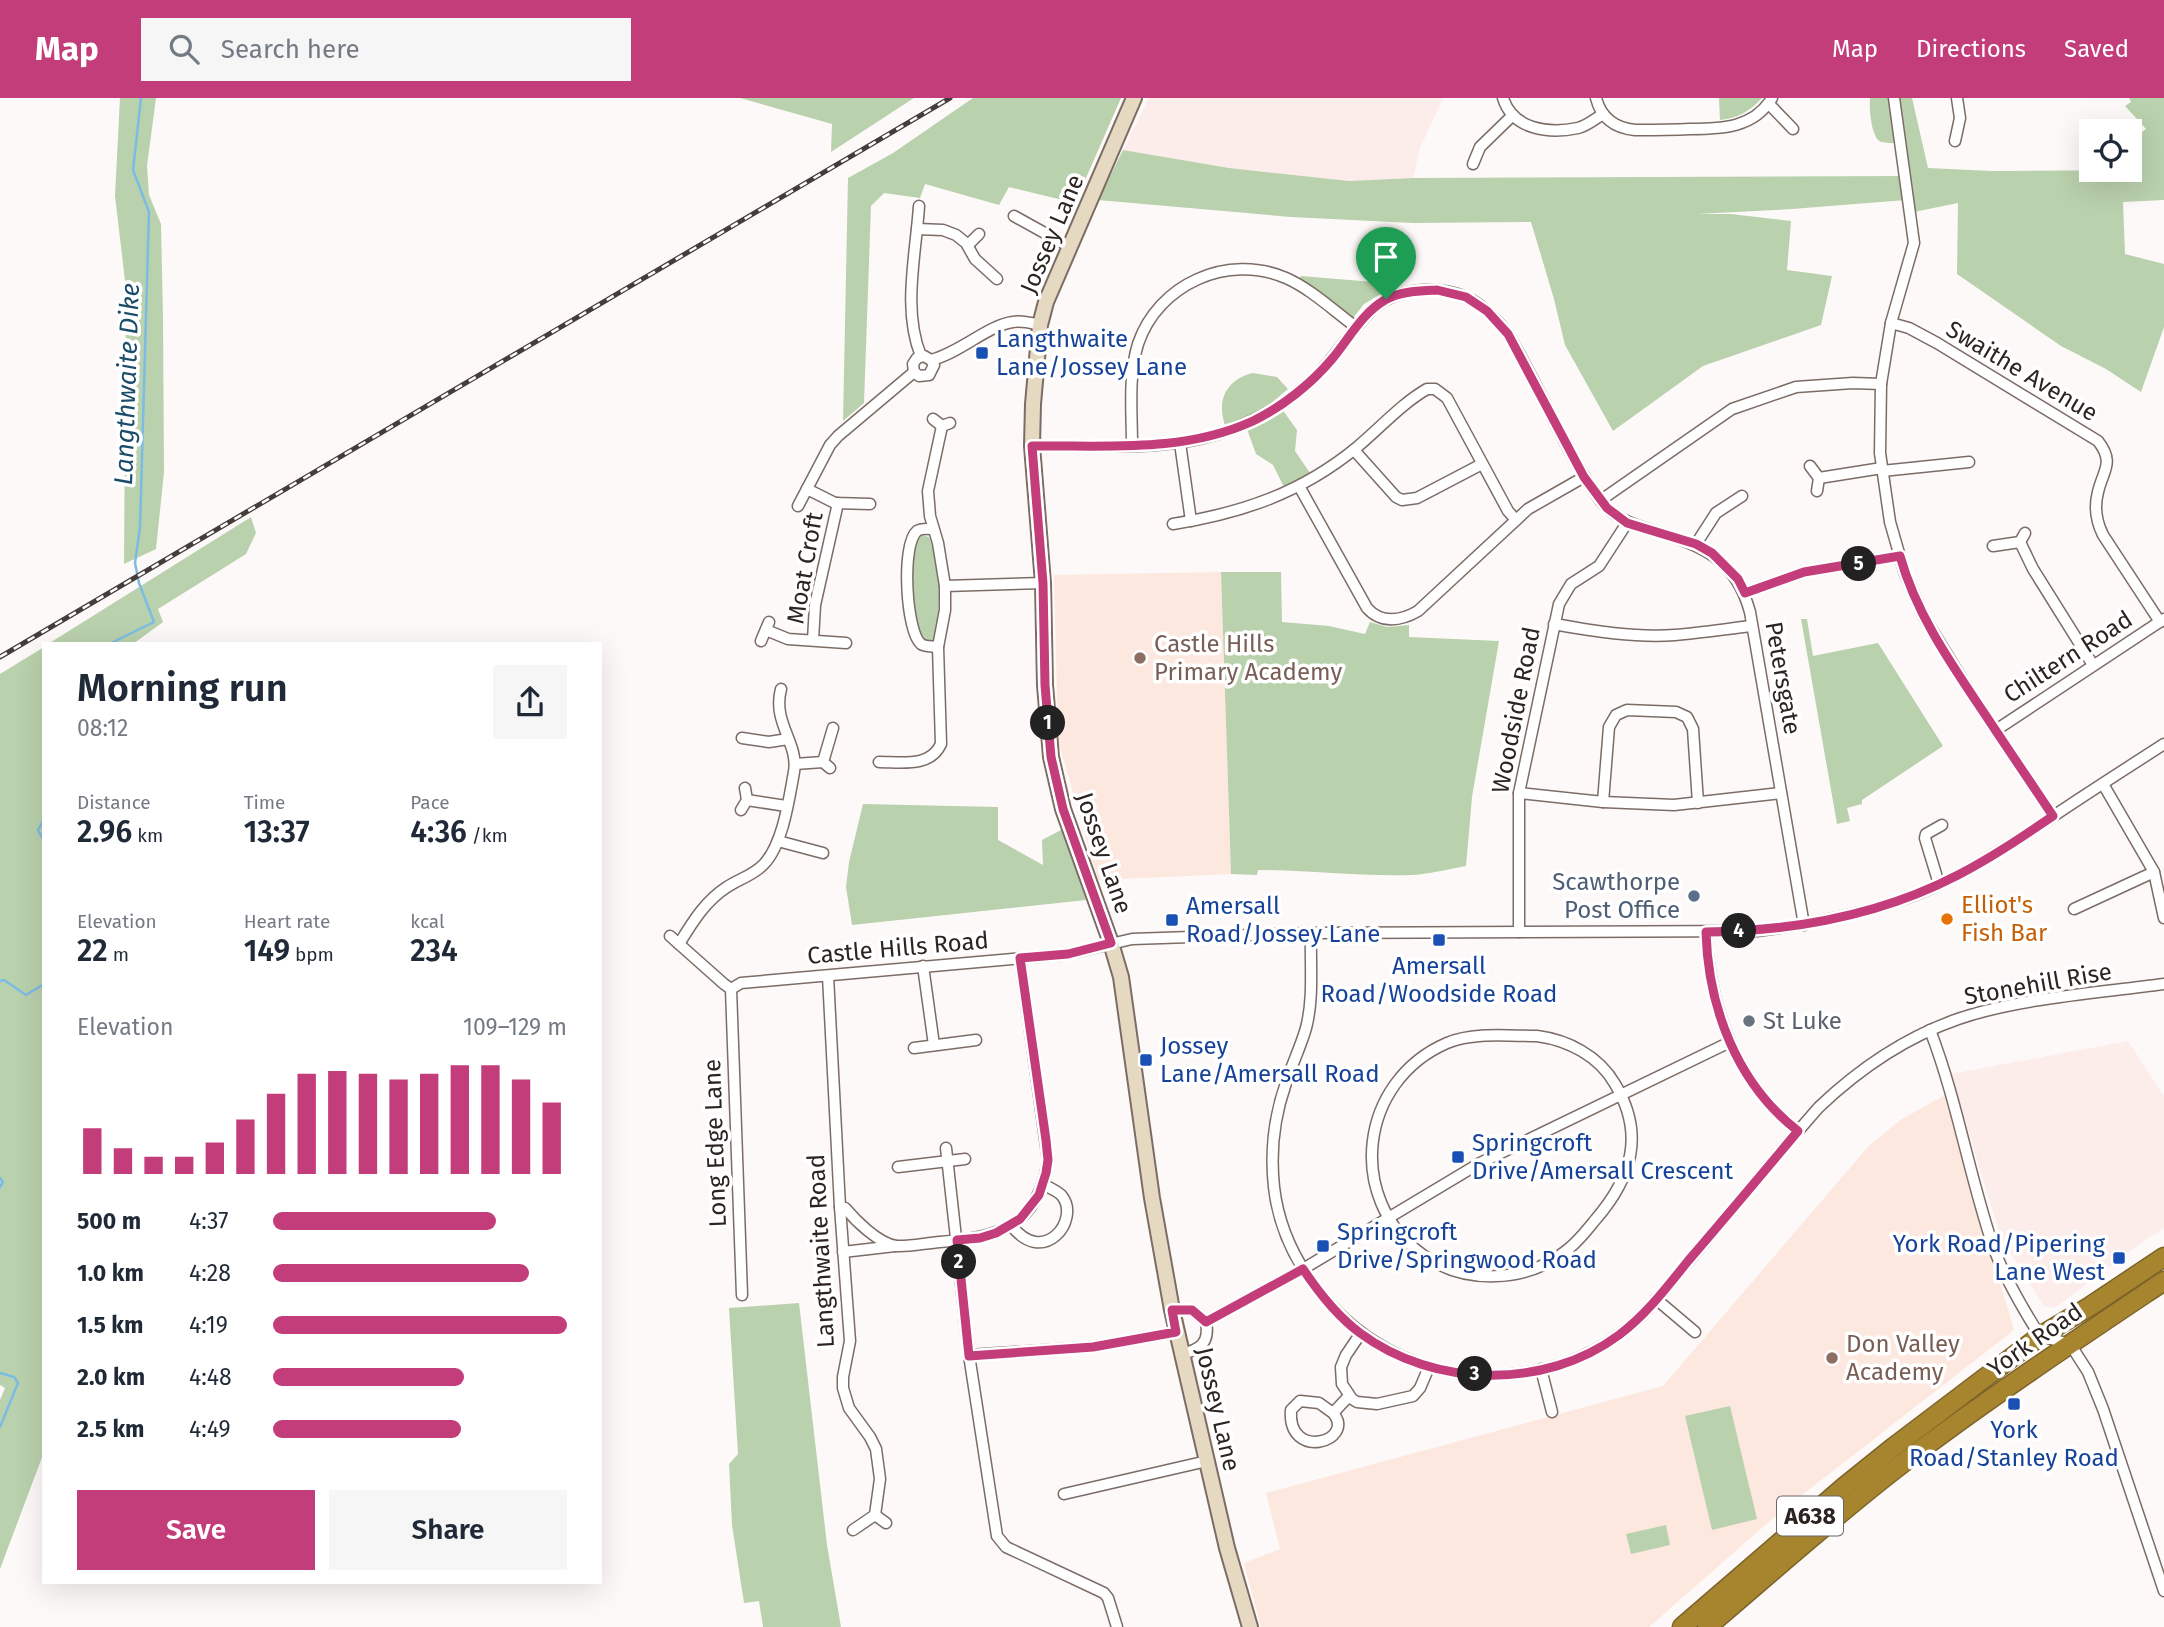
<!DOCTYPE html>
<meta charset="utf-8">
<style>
:root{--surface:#fff;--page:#f6f6f7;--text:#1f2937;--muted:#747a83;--accent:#c43d7b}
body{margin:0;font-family:"Fira Sans",sans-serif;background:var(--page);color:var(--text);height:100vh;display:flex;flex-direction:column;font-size:26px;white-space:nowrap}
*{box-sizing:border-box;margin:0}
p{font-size:23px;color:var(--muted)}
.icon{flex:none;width:38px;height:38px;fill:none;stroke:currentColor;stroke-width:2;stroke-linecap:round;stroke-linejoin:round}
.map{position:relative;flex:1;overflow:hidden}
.side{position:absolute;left:42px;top:544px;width:560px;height:942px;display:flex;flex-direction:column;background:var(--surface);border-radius:0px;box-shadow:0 7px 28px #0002}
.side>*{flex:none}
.tools{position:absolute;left:2079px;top:21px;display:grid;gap:14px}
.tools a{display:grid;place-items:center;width:63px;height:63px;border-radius:0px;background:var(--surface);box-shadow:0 7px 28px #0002;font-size:35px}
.pin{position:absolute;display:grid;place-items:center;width:60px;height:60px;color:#fff;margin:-72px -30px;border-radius:50% 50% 50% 0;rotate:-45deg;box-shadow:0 0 7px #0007}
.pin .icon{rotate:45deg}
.km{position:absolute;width:35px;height:35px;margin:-18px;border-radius:50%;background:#222;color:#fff;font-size:19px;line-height:35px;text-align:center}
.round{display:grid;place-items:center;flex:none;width:74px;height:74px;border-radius:0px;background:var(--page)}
.overview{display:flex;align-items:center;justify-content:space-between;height:119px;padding:0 35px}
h1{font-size:38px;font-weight:600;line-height:52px}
.stats{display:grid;grid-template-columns:repeat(3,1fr);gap:10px;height:119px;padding:7px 35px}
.stats div{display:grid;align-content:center}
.stats b{font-size:30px;font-weight:600}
.stats small{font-size:19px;font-weight:400}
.stats p{font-size:19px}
.chart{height:196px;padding:14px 35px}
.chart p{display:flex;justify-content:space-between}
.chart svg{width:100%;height:126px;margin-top:7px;stroke:var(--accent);stroke-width:6}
.action{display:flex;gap:14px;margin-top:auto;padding:14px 35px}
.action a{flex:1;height:80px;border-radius:0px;background:var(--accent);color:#fff;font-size:28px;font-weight:600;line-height:80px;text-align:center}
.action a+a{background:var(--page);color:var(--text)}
ul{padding:0 35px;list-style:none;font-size:23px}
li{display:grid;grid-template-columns:112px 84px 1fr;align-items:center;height:52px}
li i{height:18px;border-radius:9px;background:var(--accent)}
header{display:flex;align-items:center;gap:42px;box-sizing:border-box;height:98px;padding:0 35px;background:var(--accent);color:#fff}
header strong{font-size:33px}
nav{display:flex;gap:38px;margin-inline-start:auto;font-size:24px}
.search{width:490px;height:63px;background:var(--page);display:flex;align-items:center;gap:18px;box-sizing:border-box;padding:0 24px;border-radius:0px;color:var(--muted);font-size:26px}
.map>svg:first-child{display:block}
</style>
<header>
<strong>Map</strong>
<div class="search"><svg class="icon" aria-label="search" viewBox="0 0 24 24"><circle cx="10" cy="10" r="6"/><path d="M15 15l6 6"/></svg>Search here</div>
<nav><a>Map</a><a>Directions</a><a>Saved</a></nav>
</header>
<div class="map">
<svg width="2164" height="1529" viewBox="0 0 2164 1529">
<rect width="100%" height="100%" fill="#fdf9f8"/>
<!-- built -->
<g fill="#fde8df">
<path d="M1221,474L1231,776L1098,782L1058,642L1054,477Z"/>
<path d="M1945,997L2014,1232L1779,1415L1649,1529H1261L1244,1465L1280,1451L1266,1395L1663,1288L1867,1050L1900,1022Z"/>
</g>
<!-- industrial -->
<g fill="#fcecea">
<path d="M1149,0H1443L1420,50L1413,80L1349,83L1229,70L1123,52Z"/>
<path d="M2128,943L2164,998V1130L2144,1143L2060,1206L2054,1210L2044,1208L2001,1140L1951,976Z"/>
</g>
<!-- green -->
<g fill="#bad1ad">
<path d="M120,0H156L147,68L149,97L161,126L163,221L164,374L156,451L124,466L126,191L115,98Z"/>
<path d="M740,0H914L831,54L832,26Z"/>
<path d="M973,0H1121L1075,105L1009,89L999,107L925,86L920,100L884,95L871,108L864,305L843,323L848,80L893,55Z"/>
<path d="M1719,0H1762C1749,14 1738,20 1720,22Z"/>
<path d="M1870,0H1912L1928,70L1992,73L2130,72V43L2146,31L2125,8L2131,4L2129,0H2164V102L2123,104L2125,156L2164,166V229L2141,294L2106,271L2061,248L1957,176L1958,105L1909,115L1906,102L1792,111L1697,116H1731L1791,123L1787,172L1832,178L1821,227L1703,268L1613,333L1565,247L1554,201L1531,124L1413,125L1291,119L1098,102L1123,52L1229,70L1349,83L1413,80L1903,78L1899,45C1894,45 1886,45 1881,44C1871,40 1869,10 1870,0Z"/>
<path d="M1301,178L1385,185L1390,188L1389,191L1364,206L1353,220L1299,181Z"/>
<path d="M1253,275L1277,279L1288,291L1261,314L1225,329C1224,323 1222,317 1222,312C1221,292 1235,279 1253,275Z"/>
<path d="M1282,311L1297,332L1295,353L1310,375L1284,389L1273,367L1256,356L1247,331Z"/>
<path d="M251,419L256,435L246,456L158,511L163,524L133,546H48Z"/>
<path d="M919,436L929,439C942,473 940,505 935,540L929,545L921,541L913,516L910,472L917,439Z"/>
<path d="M1221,474H1281L1282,524L1329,528L1365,536L1370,524L1387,529L1409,527V539L1499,543L1472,699L1466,768C1449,771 1430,776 1412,777C1361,779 1309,772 1258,772L1257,777L1231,776Z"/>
<path d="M1801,521H1807L1813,558L1878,545L1943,648L1862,702V706L1847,710L1850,723L1837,726Z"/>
<path d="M44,549V1354L0,1471V1302L5,1290L0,1287V576Z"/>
<path d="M863,706L998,709V742L1043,767L1042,742L1063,731L1086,802L852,827L846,789L849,764Z"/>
<path d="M799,1205L827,1447L841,1529H763L759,1503L744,1505L732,1427L729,1366L738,1356L729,1210Z"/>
<path d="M1730,1308L1757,1421L1712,1432L1685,1318Z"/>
<path d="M1666,1427L1670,1447L1631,1456L1626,1436Z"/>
</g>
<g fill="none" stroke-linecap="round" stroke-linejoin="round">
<!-- stream -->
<g stroke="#7bbce5" stroke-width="2.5">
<path d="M109,546L154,524L139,485L135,465L140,429L149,114L133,72L141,0"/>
<path d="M44,722L38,732L44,743"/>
<path d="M0,883L4,882L26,897L44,886"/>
<path d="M0,1080L3,1084L0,1089"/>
<path d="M0,1275L14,1279L18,1285L0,1329"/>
</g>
<defs>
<g id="street">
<path d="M1503,0C1513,32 1549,36 1578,30C1587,28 1595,21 1603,16"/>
<path d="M1596,0C1601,20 1615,30 1635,32C1653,32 1671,32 1690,31C1722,31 1754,30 1772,0"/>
<path d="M1894,0L1914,145L1891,225L1881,286L1880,355L1890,424L1905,476L1924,519L1968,591L2053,718"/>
<path d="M1769,6L1793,31"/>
<path d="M1955,43L1960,20L1957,0"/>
<path d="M1473,66L1480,49L1513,17"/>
<path d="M919,108C916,156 902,212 921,258"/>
<path d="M1014,118L1070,149"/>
<path d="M917,131L943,132L956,137L966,145L975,161L997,181"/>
<path d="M968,147L979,136"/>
<path d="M1891,225L1909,230L1937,245L2098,343C2115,365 2103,372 2098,394C2094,409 2096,423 2103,437L2160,524"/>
<path d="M931,262L934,267L929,277L919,278L914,274L913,266L917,260L924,258L931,262C960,255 988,227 1013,224C1022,222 1031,225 1040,227"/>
<path d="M933,321L942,328L950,325"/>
<path d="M1180,345L1191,423"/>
<path d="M1132,347C1132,315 1128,278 1138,246C1158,186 1228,155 1286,180C1311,191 1334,213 1356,229"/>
<path d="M1032,348C1094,347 1168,355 1227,333C1258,322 1288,305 1312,282C1336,260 1351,231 1374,210C1397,190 1438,187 1465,199C1476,203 1487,212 1495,221C1510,235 1519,256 1529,274C1552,317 1572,364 1601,403C1614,420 1631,426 1651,432C1700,447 1735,459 1750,514L1804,827"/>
<path d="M1354,352L1396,399L1402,402L1417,400L1482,366"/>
<path d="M1810,368L1819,380L1817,393"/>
<path d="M1882,373L1969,364"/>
<path d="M1819,380L1882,370"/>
<path d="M1299,388L1367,510C1381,526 1401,523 1418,513L1528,411L1584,379"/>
<path d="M807,391L835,405L870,406"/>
<path d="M1601,402L1732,311L1796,289L1853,285L1881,286"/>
<path d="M798,408L830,347L838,338L914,274"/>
<path d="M1173,426C1242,415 1301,395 1356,350C1379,331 1401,306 1427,291H1435L1447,300L1508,413L1516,422"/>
<path d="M933,431C928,431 921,430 917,433C901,446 906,534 921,546C925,549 933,548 938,549"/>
<path d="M2020,444L2033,471L2093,567"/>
<path d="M1696,446L1716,415L1742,398"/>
<path d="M1993,448L2020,444L2025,435"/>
<path d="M945,488L1043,485"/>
<path d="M1745,495L1804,474L1900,458"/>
<path d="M1554,526C1593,533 1635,540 1675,537C1700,535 1726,531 1752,528"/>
<path d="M766,532L788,541L846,545"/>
<path d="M813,542L815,507L838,405"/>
<path d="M761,543L769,524"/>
<path d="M1996,632L2164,521"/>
<path d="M742,640L769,644L788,641"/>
<path d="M879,664C901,664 930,670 941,646L938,549L945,512V488L938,445L930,418L928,393L942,328"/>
<path d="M795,666L823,664"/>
<path d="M830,670L823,664L833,630"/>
<path d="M2103,686L2154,774L2164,820"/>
<path d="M1519,695L1603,704L1674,707L1781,695"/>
<path d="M747,702L786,708"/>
<path d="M1603,704L1609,629L1616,617L1627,612L1676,614L1687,619L1693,631L1698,705"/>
<path d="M741,712L747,702L745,690"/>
<path d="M778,743L823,755"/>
<path d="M1939,786L1925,740L1926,736L1942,727"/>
<path d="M2074,811L2154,774"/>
<path d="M1519,834V695L1559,506L1571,486L1599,468L1627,425"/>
<path d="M1706,834C1709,909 1737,986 1798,1033"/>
<path d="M1311,835C1310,865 1314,900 1306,930C1301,948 1292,966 1286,985C1274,1019 1270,1053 1274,1089C1281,1152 1322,1210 1375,1244C1447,1291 1551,1288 1620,1236C1648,1216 1669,1185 1692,1159C1734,1109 1776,1058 1819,1009C1859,971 1906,939 1958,921C2019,900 2099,895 2164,886"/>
<path d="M670,838L724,886L731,891"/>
<path d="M679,846C692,825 705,803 727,789C739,781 754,777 764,766C783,746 789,701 794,674C799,645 772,625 781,591"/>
<path d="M923,868L934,947"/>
<path d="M828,878L840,1109L850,1243L843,1279V1290L849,1310L870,1339L876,1351L880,1381L875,1417"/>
<path d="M731,891L741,885L1068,856L1132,841L1311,835L1757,833C1812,826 1866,816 1918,796C1966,776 2009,747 2052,719C2089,694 2127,670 2164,646"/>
<path d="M731,891L742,1197"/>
<path d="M1930,932C1957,1002 1969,1077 1993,1148C2004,1179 2023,1211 2040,1238L2070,1246L2088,1274L2103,1311L2164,1493"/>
<path d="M1537,938C1568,942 1599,958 1615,986C1645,1036 1632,1079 1596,1121C1587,1132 1578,1144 1567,1152C1527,1185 1465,1187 1423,1157C1345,1101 1359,983 1447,945C1474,934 1508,938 1537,938Z"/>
<path d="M914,950L976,942"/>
<path d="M946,1050L969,1257L997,1438L1006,1449L1104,1495L1108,1500L1117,1529"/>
<path d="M898,1069L965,1061"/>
<path d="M840,1109L845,1110C856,1123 878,1145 896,1148C909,1149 926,1145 940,1144C999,1139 1038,1129 1048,1062L1020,860"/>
<path d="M1011,1127C1043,1170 1081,1122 1062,1098C1058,1093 1049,1090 1043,1086"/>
<path d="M843,1154L895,1148"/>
<path d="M1656,1201L1695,1234"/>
<path d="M1172,1212H1192L1206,1224C1210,1245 1200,1252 1181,1256"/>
<path d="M1206,1224L1303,1171L1480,1065L1730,944"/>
<path d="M1361,1235L1346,1257L1341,1269L1342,1286L1352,1301L1357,1304L1377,1306L1413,1298L1420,1290L1429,1269"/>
<path d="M969,1257L1093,1249L1176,1234"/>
<path d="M1541,1271L1552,1314"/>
<path d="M1333,1315L1319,1305L1300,1303L1291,1312C1287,1364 1357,1343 1333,1315L1349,1298"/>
<path d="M1064,1396L1207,1363"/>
<path d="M853,1432L875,1417L886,1425"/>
</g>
<path id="secondary" d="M1134,0L1046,204L1040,227L1033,306L1032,348L1043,485L1045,587L1051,659L1063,711L1111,845L1121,879L1152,1100L1172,1212L1227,1450L1250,1529"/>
<g id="highway">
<path d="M1682,1529L1844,1389L1895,1348L2040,1238L2089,1209L2164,1159"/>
<path d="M1707,1529C1772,1474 1835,1417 1903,1365C1987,1301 2076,1242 2164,1183"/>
</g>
</defs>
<!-- street casing -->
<use href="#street" stroke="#7c6c66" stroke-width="13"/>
<!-- secondary casing -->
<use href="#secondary" stroke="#7c6c66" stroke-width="18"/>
<!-- highway casing -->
<use href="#highway" stroke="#7c632a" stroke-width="21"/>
<!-- street -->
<use href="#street" stroke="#fff" stroke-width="10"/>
<!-- secondary -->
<use href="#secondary" stroke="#e5dac1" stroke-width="14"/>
<!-- highway -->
<use href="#highway" stroke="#a7852f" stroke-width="18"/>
<defs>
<path id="rail" d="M0,559L950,0"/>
</defs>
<!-- rail casing -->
<use href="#rail" stroke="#443d3a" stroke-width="5"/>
<!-- rail -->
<use href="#rail" stroke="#fff" stroke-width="2.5" stroke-dasharray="8" stroke-linecap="butt"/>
</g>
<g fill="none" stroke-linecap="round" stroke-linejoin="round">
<defs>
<path id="route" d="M1437,192L1466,199L1487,213L1508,236L1584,379L1607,410L1627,425L1696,446L1712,455L1738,481L1745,495L1804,474L1900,458C1918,523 1960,578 1996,633C2015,661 2034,690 2053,718C2022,739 1991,760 1958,777C1879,818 1794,833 1706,834C1708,909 1737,986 1798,1033C1762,1076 1725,1120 1688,1163C1667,1189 1646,1217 1619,1237C1545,1292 1434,1290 1360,1235C1337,1218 1319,1195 1303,1171L1206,1224L1192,1212H1172L1176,1234L1093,1249L969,1258L957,1142L980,1140L996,1135L1020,1121L1039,1097L1046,1075L1048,1062L1046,1042L1020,860L1068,856L1111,845L1063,711L1051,659L1045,587L1043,485L1032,348C1107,347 1183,355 1253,323C1282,309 1311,286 1332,261C1348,242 1362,215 1385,202C1400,193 1420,193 1437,192Z"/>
</defs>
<!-- route casing -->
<use href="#route" stroke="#fff" stroke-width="14"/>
<!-- route -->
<use href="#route" stroke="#c43d7b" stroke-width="9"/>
</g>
<!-- markers -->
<g fill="#1a4fb4" stroke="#fff" stroke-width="2.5">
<rect x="975" y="248" width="14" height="14" rx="3.5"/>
<rect x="1165" y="815" width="14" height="14" rx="3.5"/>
<rect x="1432" y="835" width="14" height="14" rx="3.5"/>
<rect x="1139" y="955" width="14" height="14" rx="3.5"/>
<rect x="1451" y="1052" width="14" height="14" rx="3.5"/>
<rect x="1316" y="1141" width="14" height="14" rx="3.5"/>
<rect x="2112" y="1153" width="14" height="14" rx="3.5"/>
<rect x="2007" y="1299" width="14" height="14" rx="3.5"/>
</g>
<g fill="#8d6e63" stroke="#fff" stroke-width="2.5">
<circle cx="1140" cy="560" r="7"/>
<circle cx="1832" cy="1260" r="7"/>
</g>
<circle fill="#5c6f8a" stroke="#fff" stroke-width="2.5" cx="1694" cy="798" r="7"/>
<circle fill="#e8710a" stroke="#fff" stroke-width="2.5" cx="1947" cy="821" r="7"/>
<circle fill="#6b7280" stroke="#fff" stroke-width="2.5" cx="1749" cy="923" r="7"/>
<g text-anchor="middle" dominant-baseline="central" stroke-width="7" stroke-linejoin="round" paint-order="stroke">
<!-- shield labels -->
<rect fill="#fff" stroke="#6b6664" stroke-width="2" x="1777" y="1398.5" width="66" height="39" rx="5"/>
<g font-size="23" font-weight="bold" fill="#2b2421">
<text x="1810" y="1418">A638</text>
</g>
<!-- street labels -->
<g font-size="24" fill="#2b2421" stroke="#fff">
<text transform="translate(1052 136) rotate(-67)">Jossey Lane</text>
<text transform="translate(2022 273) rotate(31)">Swaithe Avenue</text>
<text transform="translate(805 470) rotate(-80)">Moat Croft</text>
<text transform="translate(2068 559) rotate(-33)">Chiltern Road</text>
<text transform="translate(1783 580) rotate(80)">Petersgate</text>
<text transform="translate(1516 612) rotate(-79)">Woodside Road</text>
<text transform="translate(1104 755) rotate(71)">Jossey Lane</text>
<text transform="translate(898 850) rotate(-5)">Castle Hills Road</text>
<text transform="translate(2038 886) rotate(-10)">Stonehill Rise</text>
<text transform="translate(715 1045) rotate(-92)">Long Edge Lane</text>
<text transform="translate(821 1153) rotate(-93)">Langthwaite Road</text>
<text transform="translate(2035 1242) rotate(-35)">York Road</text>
<text transform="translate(1218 1311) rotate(77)">Jossey Lane</text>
</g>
<!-- transit labels -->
<g font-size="24" fill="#164399" stroke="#fff" text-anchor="start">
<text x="996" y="241">Langthwaite<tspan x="996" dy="28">Lane/Jossey Lane</tspan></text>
<text x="1186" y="808">Amersall<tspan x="1186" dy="28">Road/Jossey Lane</tspan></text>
<text x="1439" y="868" text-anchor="middle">Amersall<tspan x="1439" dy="28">Road/Woodside Road</tspan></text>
<text x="1160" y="948">Jossey<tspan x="1160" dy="28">Lane/Amersall Road</tspan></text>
<text x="1472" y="1045">Springcroft<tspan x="1472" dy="28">Drive/Amersall Crescent</tspan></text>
<text x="1337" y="1134">Springcroft<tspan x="1337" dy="28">Drive/Springwood Road</tspan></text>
<text x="2105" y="1146" text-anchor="end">York Road/Pipering<tspan x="2105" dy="28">Lane West</tspan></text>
<text x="2014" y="1332" text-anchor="middle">York<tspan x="2014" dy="28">Road/Stanley Road</tspan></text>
</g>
<!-- education labels -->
<g font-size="24" fill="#785e54" stroke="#fff" text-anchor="start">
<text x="1154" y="546">Castle Hills<tspan x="1154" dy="28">Primary Academy</tspan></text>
<text x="1846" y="1246">Don Valley<tspan x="1846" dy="28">Academy</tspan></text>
</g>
<!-- service labels -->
<g font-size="24" fill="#4e5e75" stroke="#fff" text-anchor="end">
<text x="1680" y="784">Scawthorpe<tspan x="1680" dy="28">Post Office</tspan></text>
</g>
<!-- food labels -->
<g font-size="24" fill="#c56008" stroke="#fff" text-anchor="start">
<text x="1961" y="807">Elliot's<tspan x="1961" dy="28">Fish Bar</tspan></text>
</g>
<!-- worship labels -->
<g font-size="24" fill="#5b616d" stroke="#fff" text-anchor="start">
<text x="1763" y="923">St Luke</text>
</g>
<!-- water labels -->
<g font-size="26" font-style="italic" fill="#1b4d6a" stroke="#fff">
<text transform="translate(127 286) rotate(-88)">Langthwaite Dike</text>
</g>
</g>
</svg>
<div class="tools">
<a><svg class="icon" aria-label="locate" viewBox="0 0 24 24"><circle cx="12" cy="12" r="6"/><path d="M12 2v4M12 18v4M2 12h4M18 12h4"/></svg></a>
</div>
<div class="pin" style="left:1386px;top:201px;background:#1e9e55"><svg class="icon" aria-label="arrive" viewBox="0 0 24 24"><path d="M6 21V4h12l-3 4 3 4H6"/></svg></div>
<b class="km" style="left:1048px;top:625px">1</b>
<b class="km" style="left:959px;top:1164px">2</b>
<b class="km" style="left:1475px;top:1276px">3</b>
<b class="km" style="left:1739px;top:833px">4</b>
<b class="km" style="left:1859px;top:466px">5</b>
<section class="side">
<div class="overview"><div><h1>Morning run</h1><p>08:12</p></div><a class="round"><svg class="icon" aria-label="share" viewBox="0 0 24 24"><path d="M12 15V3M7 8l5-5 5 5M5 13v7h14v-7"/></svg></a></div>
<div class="stats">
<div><p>Distance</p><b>2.96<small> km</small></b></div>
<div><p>Time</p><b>13:37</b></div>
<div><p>Pace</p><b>4:36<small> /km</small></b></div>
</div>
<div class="stats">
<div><p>Elevation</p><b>22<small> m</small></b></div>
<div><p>Heart rate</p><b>149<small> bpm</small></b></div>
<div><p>kcal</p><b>234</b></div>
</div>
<div class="chart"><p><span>Elevation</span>109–129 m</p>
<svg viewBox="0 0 160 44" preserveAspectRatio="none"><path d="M5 44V28M15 44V35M25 44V38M35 44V38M45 44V33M55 44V25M65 44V16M75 44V9M85 44V8M95 44V9M105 44V11M115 44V9M125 44V6M135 44V6M145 44V11M155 44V19"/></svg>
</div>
<ul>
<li><b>500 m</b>4:37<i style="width:76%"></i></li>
<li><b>1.0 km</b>4:28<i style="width:87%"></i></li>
<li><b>1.5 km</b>4:19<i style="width:100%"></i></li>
<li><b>2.0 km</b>4:48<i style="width:65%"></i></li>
<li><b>2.5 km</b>4:49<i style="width:64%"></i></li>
</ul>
<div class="action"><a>Save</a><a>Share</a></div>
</section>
</div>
